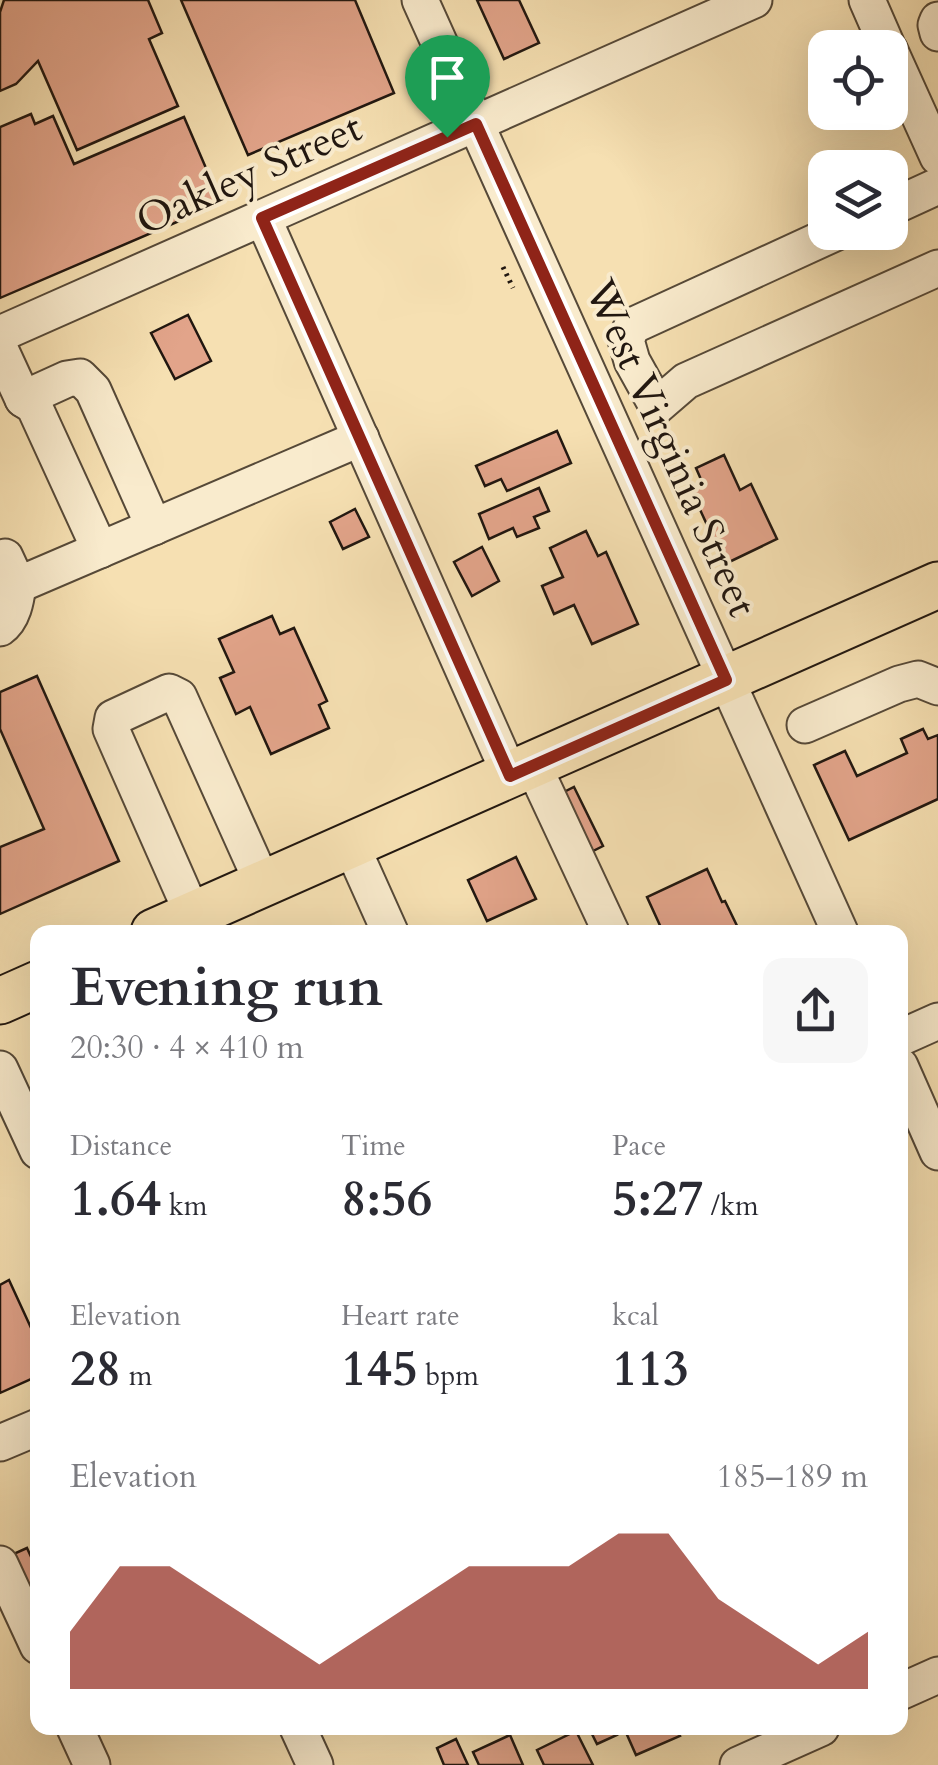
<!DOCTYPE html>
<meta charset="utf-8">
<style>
:root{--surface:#fff;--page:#f7f7f7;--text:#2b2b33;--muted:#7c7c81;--accent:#8f2418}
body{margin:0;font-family:Cardo,serif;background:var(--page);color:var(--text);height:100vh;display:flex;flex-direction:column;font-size:38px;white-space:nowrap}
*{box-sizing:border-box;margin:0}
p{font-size:32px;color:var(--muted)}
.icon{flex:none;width:55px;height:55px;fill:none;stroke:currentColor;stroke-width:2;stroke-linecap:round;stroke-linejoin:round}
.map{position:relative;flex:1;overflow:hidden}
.details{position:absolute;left:30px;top:925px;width:878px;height:810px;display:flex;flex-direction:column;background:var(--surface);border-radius:20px;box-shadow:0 10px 40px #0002}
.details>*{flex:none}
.fabs{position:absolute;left:808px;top:30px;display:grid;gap:20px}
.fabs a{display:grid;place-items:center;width:100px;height:100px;border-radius:20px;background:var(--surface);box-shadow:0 10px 40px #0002;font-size:50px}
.pin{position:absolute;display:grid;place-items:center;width:85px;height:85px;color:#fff;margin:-102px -42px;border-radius:50% 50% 50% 0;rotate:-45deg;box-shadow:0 0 10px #0007}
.pin .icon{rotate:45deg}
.round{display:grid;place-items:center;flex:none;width:105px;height:105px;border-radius:20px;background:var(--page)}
.summary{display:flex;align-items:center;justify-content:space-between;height:170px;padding:0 40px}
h1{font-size:55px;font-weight:700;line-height:75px}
.figures{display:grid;grid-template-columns:repeat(3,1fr);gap:15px;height:170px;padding:10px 40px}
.figures div{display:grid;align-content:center}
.figures b{font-size:50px;font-weight:700}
.figures small{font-size:28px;font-weight:400}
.figures p{font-size:28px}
.chart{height:280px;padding:20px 40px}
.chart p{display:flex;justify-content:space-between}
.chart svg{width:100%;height:180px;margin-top:10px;fill:var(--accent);opacity:.7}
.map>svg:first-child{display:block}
</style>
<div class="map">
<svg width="938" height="1765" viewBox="0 0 938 1765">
<rect width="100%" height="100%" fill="#f6e0b2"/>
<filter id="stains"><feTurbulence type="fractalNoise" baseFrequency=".002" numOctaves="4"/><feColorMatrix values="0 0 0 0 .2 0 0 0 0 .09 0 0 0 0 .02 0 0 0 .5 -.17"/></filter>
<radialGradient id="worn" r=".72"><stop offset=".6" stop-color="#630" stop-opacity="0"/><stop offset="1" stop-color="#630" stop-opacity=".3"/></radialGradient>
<!-- building -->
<g fill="#e2a48a" stroke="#211710" stroke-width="2.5">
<path d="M4,0H148L162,33L149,39L178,106L77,150L38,61L16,84L0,91V12Z"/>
<path d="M181,0H355L394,93L248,155Z"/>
<path d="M477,0H519L539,43L504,59Z"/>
<path d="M31,114L35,124L53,116L74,164L184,117L221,203L0,298V127Z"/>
<path d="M188,315L211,361L175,379L151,333Z"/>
<path d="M557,431L571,463L507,491L501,479L485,486L476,466Z"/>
<path d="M724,455L740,490L751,484L777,539L725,564L691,490L703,484L696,468Z"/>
<path d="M539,488L549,511L534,517L539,528L517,537L513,528L489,539L479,514Z"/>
<path d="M355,509L369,537L343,549L330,522Z"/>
<path d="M586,531L598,556L606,552L638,624L592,644L574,605L554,614L542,586L563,577L550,548Z"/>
<path d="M482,547L499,581L472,596L454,562Z"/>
<path d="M272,616L280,634L294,628L327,701L319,705L329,728L271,754L250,707L236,714L220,678L234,672L219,639Z"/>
<path d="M37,676L119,861L0,914V847L44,829L0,729V692Z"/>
<path d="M923,729L928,739L938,735V799L849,840L814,765L845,751L857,776L907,753L901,739Z"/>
<path d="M574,787L603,846L583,856L554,797Z"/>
<path d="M516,857L536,899L487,921L468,880Z"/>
<path d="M707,869L722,902L725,901L740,932H663L647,897Z"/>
<path d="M9,1280L38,1343V1376L0,1393V1285Z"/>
<path d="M27,1548L38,1572V1643L0,1560Z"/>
<path d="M589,1728H613L617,1735L597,1744Z"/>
<path d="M624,1728H676L680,1736L636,1755Z"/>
<path d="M576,1731L593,1765H544L537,1750Z"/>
<path d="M510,1735L523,1765H479L473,1752Z"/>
<path d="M456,1739L468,1765H444L437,1748Z"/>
</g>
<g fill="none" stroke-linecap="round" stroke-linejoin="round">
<defs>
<g id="minor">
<path d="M420,0L840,932"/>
<path d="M867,0L888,48"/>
<path d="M938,20L936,25L938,33"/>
<path d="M890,51L938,157"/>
<path d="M890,208L938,186"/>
<path d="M263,218L510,775"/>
<path d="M837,232L632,326L626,340L632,361L657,406L686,381L938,268"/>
<path d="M0,334L754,0"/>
<path d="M0,349L23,399L34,406L100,550"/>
<path d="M23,399L67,379L80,377L93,390L154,527"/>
<path d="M0,559L5,557L18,585L361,438"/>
<path d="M0,628C13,619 16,600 18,585"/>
<path d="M805,725L899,684L918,679L938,687"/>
<path d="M533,765L611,932"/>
<path d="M351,845L390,932"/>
<path d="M193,915L111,729L113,718L169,692L179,697L263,884"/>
<path d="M900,1038L938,1021"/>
<path d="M900,1066L938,1152"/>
<path d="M0,1069L38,1151"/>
<path d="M0,1443L38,1427"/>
<path d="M0,1564L38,1646"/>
<path d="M900,1692L938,1675"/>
<path d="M75,1728L92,1765"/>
<path d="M298,1728L315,1765"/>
<path d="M738,1765L821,1728"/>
</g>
<g id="major">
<path d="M154,932L938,585"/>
<path d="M0,1001L38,984"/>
</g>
</defs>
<!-- minor casing -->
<use href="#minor" stroke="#564938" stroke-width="39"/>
<!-- major casing -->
<use href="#major" stroke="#211710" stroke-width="49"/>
<!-- path -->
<path stroke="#211710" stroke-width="5" stroke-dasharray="2.5 5" stroke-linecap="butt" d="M503,267L513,288"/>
<!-- minor -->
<use href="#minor" stroke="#f9ebcd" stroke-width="35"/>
<!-- major -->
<use href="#major" stroke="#f6e0b2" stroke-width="45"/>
</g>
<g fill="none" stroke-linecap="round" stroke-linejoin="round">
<defs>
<path id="route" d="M476,124L726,680L510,776L262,218Z"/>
</defs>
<!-- route casing -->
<use href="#route" stroke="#fff" stroke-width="20"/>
<!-- route -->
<use href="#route" stroke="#8f2418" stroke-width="12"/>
</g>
<g text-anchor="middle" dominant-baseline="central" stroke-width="8" stroke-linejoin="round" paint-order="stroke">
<!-- street labels -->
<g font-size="42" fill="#211710" stroke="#f9ebcd">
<text transform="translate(249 174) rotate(-24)">Oakley Street</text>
<text transform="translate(671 448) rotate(66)">West Virginia Street</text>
</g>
</g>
<rect width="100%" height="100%" filter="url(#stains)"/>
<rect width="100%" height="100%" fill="url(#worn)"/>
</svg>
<div class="fabs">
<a><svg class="icon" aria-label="locate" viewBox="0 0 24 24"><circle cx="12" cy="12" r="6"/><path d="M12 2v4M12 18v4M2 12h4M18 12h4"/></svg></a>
<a><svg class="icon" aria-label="layers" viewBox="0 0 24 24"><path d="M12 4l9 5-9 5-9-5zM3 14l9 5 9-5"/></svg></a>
</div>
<div class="pin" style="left:447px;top:137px;background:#1e9e55"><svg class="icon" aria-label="arrive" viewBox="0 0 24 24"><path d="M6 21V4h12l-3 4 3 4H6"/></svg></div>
<section class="details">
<div class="summary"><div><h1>Evening run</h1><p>20:30 · 4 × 410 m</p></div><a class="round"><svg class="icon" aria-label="share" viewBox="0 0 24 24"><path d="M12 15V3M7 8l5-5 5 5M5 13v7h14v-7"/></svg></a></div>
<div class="figures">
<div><p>Distance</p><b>1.64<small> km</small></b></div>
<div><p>Time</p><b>8:56</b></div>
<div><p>Pace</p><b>5:27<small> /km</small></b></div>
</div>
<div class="figures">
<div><p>Elevation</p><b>28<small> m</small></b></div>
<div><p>Heart rate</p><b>145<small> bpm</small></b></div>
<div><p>kcal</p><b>113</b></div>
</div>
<div class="chart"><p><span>Elevation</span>185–189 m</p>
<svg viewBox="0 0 160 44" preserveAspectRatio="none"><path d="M0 44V30L10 14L20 14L30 22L40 30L50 38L60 30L70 22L80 14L90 14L100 14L110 6L120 6L130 22L140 30L150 38L160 30V44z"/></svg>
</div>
</section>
</div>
